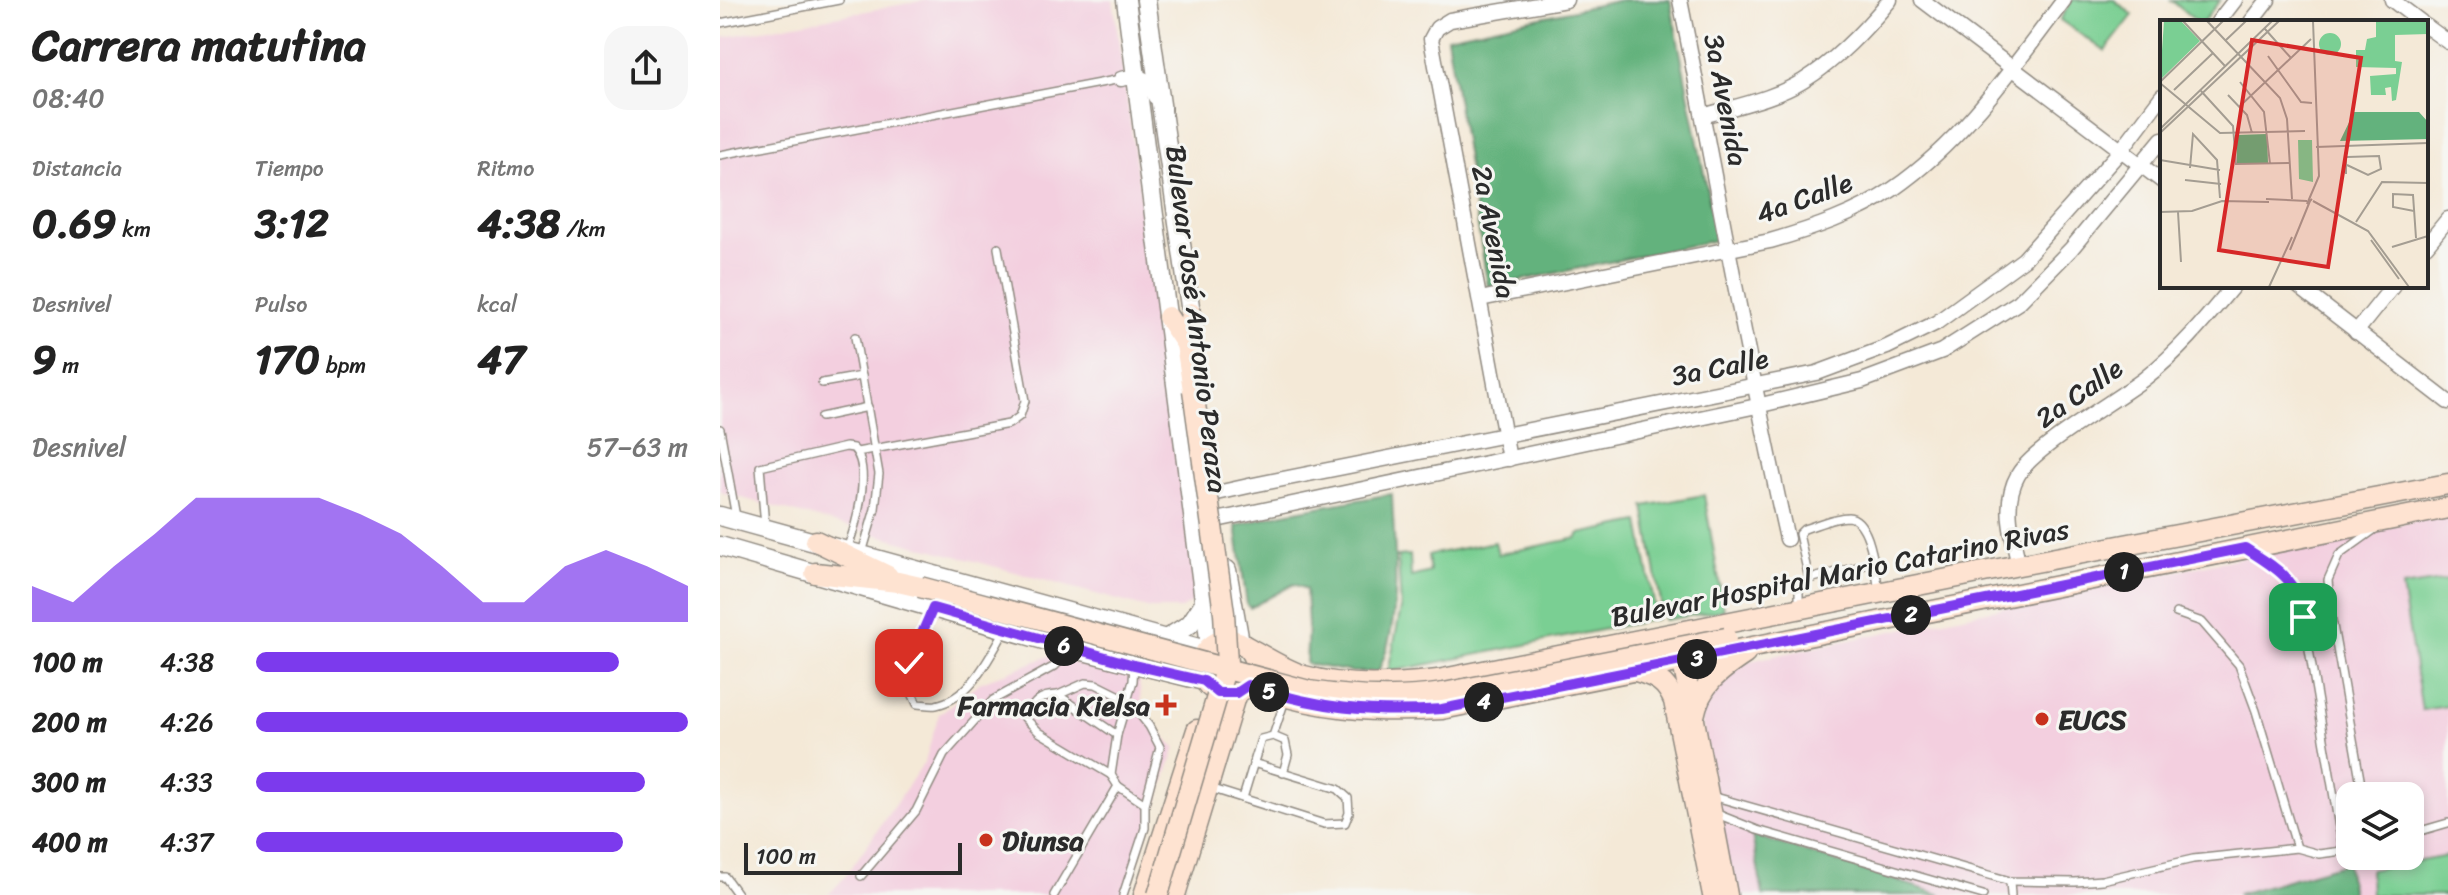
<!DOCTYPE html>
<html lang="es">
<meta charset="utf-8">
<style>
:root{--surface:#fff;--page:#f6f6f6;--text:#222;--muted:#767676;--accent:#7c3aed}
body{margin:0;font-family:Sriracha,sans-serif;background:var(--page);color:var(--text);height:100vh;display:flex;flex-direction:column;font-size:30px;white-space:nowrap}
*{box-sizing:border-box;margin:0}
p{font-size:26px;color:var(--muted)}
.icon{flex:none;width:44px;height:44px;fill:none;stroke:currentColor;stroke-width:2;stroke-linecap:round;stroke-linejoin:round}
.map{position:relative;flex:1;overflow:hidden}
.drawer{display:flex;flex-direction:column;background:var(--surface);width:720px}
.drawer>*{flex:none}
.tools{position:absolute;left:1616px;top:782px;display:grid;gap:16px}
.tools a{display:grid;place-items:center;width:88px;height:88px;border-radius:16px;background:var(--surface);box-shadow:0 4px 12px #0003;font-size:40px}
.scale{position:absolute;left:24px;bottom:20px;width:218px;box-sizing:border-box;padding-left:8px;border:4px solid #2b2b2b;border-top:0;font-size:22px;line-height:28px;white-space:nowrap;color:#2b2b2b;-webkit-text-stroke:6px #f6f6f2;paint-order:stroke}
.pin{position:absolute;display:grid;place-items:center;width:68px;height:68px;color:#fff;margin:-34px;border-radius:16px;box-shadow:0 4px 12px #0006}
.km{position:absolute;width:40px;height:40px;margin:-20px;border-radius:50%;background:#222;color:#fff;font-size:22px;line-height:40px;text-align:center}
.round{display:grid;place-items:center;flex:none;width:84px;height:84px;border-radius:24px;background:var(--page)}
.headline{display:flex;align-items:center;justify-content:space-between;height:136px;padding:0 32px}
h1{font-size:44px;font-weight:700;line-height:60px}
.metrics{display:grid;grid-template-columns:repeat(3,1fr);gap:12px;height:136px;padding:8px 32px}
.metrics div{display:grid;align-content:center}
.metrics b{font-size:40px;font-weight:700}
.metrics small{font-size:22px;font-weight:400}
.metrics p{font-size:22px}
.chart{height:224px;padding:16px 32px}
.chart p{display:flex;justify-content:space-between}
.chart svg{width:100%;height:144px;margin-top:8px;fill:var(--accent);opacity:.7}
ul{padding:0 32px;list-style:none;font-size:26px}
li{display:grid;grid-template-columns:128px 96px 1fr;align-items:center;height:60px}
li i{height:20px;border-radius:10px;background:var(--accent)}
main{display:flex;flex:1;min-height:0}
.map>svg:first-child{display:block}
</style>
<main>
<section class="drawer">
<div class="headline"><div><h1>Carrera matutina</h1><p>08:40</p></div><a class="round"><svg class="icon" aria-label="share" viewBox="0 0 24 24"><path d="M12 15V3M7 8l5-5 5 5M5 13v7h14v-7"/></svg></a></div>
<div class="metrics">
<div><p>Distancia</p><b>0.69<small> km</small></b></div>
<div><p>Tiempo</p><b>3:12</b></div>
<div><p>Ritmo</p><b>4:38<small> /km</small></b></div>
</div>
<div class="metrics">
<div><p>Desnivel</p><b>9<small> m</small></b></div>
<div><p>Pulso</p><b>170<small> bpm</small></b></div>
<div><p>kcal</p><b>47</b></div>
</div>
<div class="chart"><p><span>Desnivel</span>57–63 m</p>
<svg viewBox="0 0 160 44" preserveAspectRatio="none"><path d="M0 44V33L10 38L20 27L30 17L40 6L50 6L60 6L70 6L80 11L90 17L100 27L110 38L120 38L130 27L140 22L150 27L160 33V44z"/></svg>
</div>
<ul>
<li><b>100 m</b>4:38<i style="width:84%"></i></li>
<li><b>200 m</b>4:26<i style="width:100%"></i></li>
<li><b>300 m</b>4:33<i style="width:90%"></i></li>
<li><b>400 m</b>4:37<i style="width:85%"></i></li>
</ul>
</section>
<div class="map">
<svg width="1728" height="895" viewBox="0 0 1728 895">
<rect width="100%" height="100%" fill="#f6f6f2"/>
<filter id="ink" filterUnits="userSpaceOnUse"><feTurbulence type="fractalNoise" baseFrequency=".0125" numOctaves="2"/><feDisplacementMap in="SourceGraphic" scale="16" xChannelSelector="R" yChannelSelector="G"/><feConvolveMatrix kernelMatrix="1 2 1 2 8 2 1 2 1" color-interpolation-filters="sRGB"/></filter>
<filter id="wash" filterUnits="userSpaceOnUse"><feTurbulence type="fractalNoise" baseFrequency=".006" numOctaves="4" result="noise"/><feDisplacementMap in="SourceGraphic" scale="32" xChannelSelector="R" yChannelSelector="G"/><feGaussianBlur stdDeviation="1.8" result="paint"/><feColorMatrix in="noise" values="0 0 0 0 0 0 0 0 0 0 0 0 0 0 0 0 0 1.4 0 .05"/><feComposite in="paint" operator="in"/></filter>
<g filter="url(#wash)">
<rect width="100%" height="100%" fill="#f4e9d7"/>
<!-- built -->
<g fill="#f3cfdf" fill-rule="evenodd">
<path d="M206,0H393L476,594L471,603L461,609H431L0,492V38Z"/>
<path d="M1728,514V895H1014L973,673ZM1630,796H1690V856H1630Z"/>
<path d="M329,656L419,680L421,703L434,727L456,747L406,895H108L125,877L205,761L219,714L259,683Z"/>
</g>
<!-- green -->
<g fill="#7acf93" stroke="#527d5f" stroke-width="2">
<path d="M1352,0H1394L1413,15L1385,51L1340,20Z"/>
<path d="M1451,0H1500L1483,22H1477Z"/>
<path d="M984,495L1004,610L944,620L924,506Z"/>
<path d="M919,522L937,619L668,672L681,608L678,556L690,555L691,577L710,572L708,555L775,542L778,554L858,538L859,534Z"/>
<path d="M1728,580V706L1702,710L1682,587Z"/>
<path d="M1728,856V895H1651L1650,870Z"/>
</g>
<!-- forest -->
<g fill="#63b27d" stroke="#476e54" stroke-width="2">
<path d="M901,0H950L997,240L768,287L727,37Z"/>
<path d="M672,494C674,554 684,616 658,672H632L586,664L588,626L586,589L574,584L530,608L527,605L516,526L564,513Z"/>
<path d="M1032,835L1222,895H1043Z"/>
<path d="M1627,863L1632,895H1519L1518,894Z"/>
</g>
</g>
<g filter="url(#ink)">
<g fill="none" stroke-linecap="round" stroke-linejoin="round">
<defs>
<g id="service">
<path d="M0,23L119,0"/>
<path d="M0,155L401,79"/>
<path d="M135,337L159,474L155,509L142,553"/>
<path d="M102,383L142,376"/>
<path d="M101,417L148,407"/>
<path d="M0,429L16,517"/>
<path d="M137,452L289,424L300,416L305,401L278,248"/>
<path d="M45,526L40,467L126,447L133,448C153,467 136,526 127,549"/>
<path d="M1530,551C1552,565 1571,577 1581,602L1623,851"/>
<path d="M1089,579L1153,563"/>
<path d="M1079,606V588L1089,579L1079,534L1084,529C1097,525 1115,517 1128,517C1151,518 1155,572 1159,590"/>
<path d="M212,610L189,663L186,680L197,704C202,704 210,706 216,705C251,698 269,658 284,632"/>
<path d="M1456,613L1482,622L1519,665L1536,711L1577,848"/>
<path d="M338,695L365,683L376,684L408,700L429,726L440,747L425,804"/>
<path d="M553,736L565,700"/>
<path d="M391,775L319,732L305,718C314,702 319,695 338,695L397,735"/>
<path d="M398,786L425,804V828L403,895"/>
<path d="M490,788L604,824L625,823L629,813L628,798L618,789L533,763"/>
<path d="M992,796L1290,881L1355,882L1382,880L1473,859L1577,848L1599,854L1630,850"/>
<path d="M1643,796L1611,614L1608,580L1619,555L1654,530"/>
<path d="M523,798L541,739L553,736L565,741L568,755L563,773"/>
<path d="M997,814L1037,830L1263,895"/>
<path d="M1690,834L1728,823"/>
<path d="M141,876L196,811L224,755L273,700L335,666L350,650"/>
<path d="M0,877H5L18,895"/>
<path d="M1290,881L1291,895"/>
<path d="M334,895L398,786L391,775L397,735L413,681L414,665"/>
</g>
<g id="minor">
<path d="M960,0C996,180 1027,360 1067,539"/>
<path d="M1202,0L1442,181"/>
<path d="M1672,0L1701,22"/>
<path d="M1498,22L1515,0"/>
<path d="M1531,22L1548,0"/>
<path d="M1706,26L1728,42"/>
<path d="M401,79L417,76L428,81L435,97"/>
<path d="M983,116C1016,106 1054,99 1083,81C1117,60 1145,30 1170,0"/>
<path d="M1706,246L1728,219"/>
<path d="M1578,286L1728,402"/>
<path d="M760,299L1050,241C1092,229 1137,214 1173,189C1243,141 1294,66 1344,0"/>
<path d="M1636,332L1673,286"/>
<path d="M789,459L711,39L717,28L730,20L846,0"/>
<path d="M483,501L497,493L533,485L1097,373L1167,347L1216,323L1304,259L1402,149L1442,96"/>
<path d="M501,519L1037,406L1142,381L1222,351L1299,302L1351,249L1442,139"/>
<path d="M1299,565C1292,536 1282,503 1298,475C1313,448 1395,401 1424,379C1459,352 1485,320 1513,286"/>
</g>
<g id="tertiary">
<path d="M406,0L490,646"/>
<path d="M426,0L473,327"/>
<path d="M0,516L486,650"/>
<path d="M0,546L351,648L484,681"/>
<path d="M507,570L520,642"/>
<path d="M446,639L470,624L486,600"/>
</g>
<g id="secondary">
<path d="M471,313L466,344L473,390"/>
<path d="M448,317L466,344"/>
<path d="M96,541L168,576"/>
<path d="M95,573L178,582L200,587"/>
<circle cx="508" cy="667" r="27"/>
<path d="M527,647C545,657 565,670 584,676C627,688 675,685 718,680L1299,565L1728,484"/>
<path d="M956,653L963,662L1007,895"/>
<path d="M916,671C936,677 946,681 954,701L993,895"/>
<path d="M528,685C595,709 652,713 722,709L1728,508"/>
<path d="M974,716C980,685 999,671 1025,654"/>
<path d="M424,895L477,730"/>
<path d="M455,895L516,693"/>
</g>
</defs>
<!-- service casing -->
<use href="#service" stroke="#908a81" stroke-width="10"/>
<!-- minor casing -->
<use href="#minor" stroke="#908a81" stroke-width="17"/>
<!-- tertiary casing -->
<use href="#tertiary" stroke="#908a81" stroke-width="21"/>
<!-- secondary casing -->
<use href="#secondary" stroke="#908a81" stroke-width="23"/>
<!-- service -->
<use href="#service" stroke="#fff" stroke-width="7"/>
<!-- minor -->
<use href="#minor" stroke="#fff" stroke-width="14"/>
<!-- tertiary -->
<use href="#tertiary" stroke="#fff" stroke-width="18"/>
<!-- secondary -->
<use href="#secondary" stroke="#fee3d1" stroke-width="20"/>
<defs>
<g id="secondary-bridge">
<path d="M200,587L589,691C635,698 677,700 724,693L1006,638"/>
<path d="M438,895L507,663L504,613L473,390"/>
</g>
</defs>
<!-- secondary-bridge casing -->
<use href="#secondary-bridge" stroke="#908a81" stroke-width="23" stroke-linecap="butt"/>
<!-- secondary-bridge -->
<use href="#secondary-bridge" stroke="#fee3d1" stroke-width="20"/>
</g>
</g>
<g fill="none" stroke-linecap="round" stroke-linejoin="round" filter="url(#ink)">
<defs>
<path id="route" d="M189,663L213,608L414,665L484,681L498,693H516L528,685C595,708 652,714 722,709L1525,548C1556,568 1577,578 1583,617"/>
</defs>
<!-- route casing -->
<use href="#route" stroke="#fff" stroke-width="16"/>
<!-- route -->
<use href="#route" stroke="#7c3aed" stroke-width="10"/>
</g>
<!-- markers -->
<g fill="#c8321e" stroke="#f6f6f2" stroke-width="3">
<path d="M442 693h8v8h8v8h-8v8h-8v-8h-8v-8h8z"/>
<circle cx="1322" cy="719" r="8"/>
<circle cx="266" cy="840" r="8"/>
</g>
<g text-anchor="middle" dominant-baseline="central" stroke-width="6" stroke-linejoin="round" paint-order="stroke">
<!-- street labels -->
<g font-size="28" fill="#2b2b2b" stroke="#f6f6f2">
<text transform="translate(1006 100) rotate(79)">3a Avenida</text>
<text transform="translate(1084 198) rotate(-20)">4a Calle</text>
<text transform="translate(774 232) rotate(79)">2a Avenida</text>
<text transform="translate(477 319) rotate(83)">Bulevar José Antonio Peraza</text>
<text transform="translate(1000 367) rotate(-11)">3a Calle</text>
<text transform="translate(1359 393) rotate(-35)">2a Calle</text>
<text transform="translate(1120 573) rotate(-11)">Bulevar Hospital Mario Catarino Rivas</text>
</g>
<!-- poi labels -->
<g font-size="28" font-weight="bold" fill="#2b2b2b" stroke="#f6f6f2" text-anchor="start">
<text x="430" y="705" text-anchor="end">Farmacia Kielsa</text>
<text x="1338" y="719">EUCS</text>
<text x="282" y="840">Diunsa</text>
</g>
</g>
<!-- overview -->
<g transform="translate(1440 20)">
<rect width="268" height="268" fill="#f4e9d7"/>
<path d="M4,1H21L40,21L0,60ZM268,1V14L235,15V41L242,42L236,80L232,81L231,67L225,68L226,75H211L210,56L236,54V48L196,47V30H205L207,19L216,17V2ZM159 24a11 11 0 1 1 22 0a11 11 0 1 1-22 0ZM138,120H152L153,162L139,159Z" fill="#7acf93"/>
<path d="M194,92H259L268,102V119L180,121ZM107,114L108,143H77L76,115Z" fill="#63b27d"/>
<path fill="none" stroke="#a49d92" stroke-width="2" d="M23,1L65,46M47,1L120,78L127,99L132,179M105,9L131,38M66,20L86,1M108,36L141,82L152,83M0,62L63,1M80,62L104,92L110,144M0,63L60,113L145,111M14,70L53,33M41,71L73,106L76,144L130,143M68,75L87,95L92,113M80,86L151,19M0,109L112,1M0,113L119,1M156,127L268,123M0,140L60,150M187,145L208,155L221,149L219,136L187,137M30,148L33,114L57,140L60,178M186,154V127M25,160L61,164M106,179L147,181M152,179L147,184L159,156L153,1M153,181L208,211L249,267M254,191L233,187V174L253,175L256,218M0,192L32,191L62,181L109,182M18,192L21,242M196,202L222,162L268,163M211,220L239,259M232,227L268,216M130,230L150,181M109,267L132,217"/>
<path fill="#d62828" fill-opacity="0.15" stroke="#d62828" stroke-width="4" d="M92,20L201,38L168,247L59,230Z"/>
<rect width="268" height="268" fill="none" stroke="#2b2b2b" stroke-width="4"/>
</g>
</svg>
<div class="tools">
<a><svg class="icon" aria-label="layers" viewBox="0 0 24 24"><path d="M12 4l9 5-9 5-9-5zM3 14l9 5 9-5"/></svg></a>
</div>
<div class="scale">100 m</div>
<div class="pin" style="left:1583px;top:617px;background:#1e9e55"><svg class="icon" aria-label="arrive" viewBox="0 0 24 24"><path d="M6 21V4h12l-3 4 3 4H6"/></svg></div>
<div class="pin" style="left:189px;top:663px;background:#d93025"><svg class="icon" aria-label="check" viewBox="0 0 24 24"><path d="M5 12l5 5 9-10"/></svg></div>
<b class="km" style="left:1404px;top:572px">1</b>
<b class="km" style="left:1191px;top:615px">2</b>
<b class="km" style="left:977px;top:659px">3</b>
<b class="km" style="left:764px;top:702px">4</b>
<b class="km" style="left:549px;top:692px">5</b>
<b class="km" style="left:344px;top:646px">6</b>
</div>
</main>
